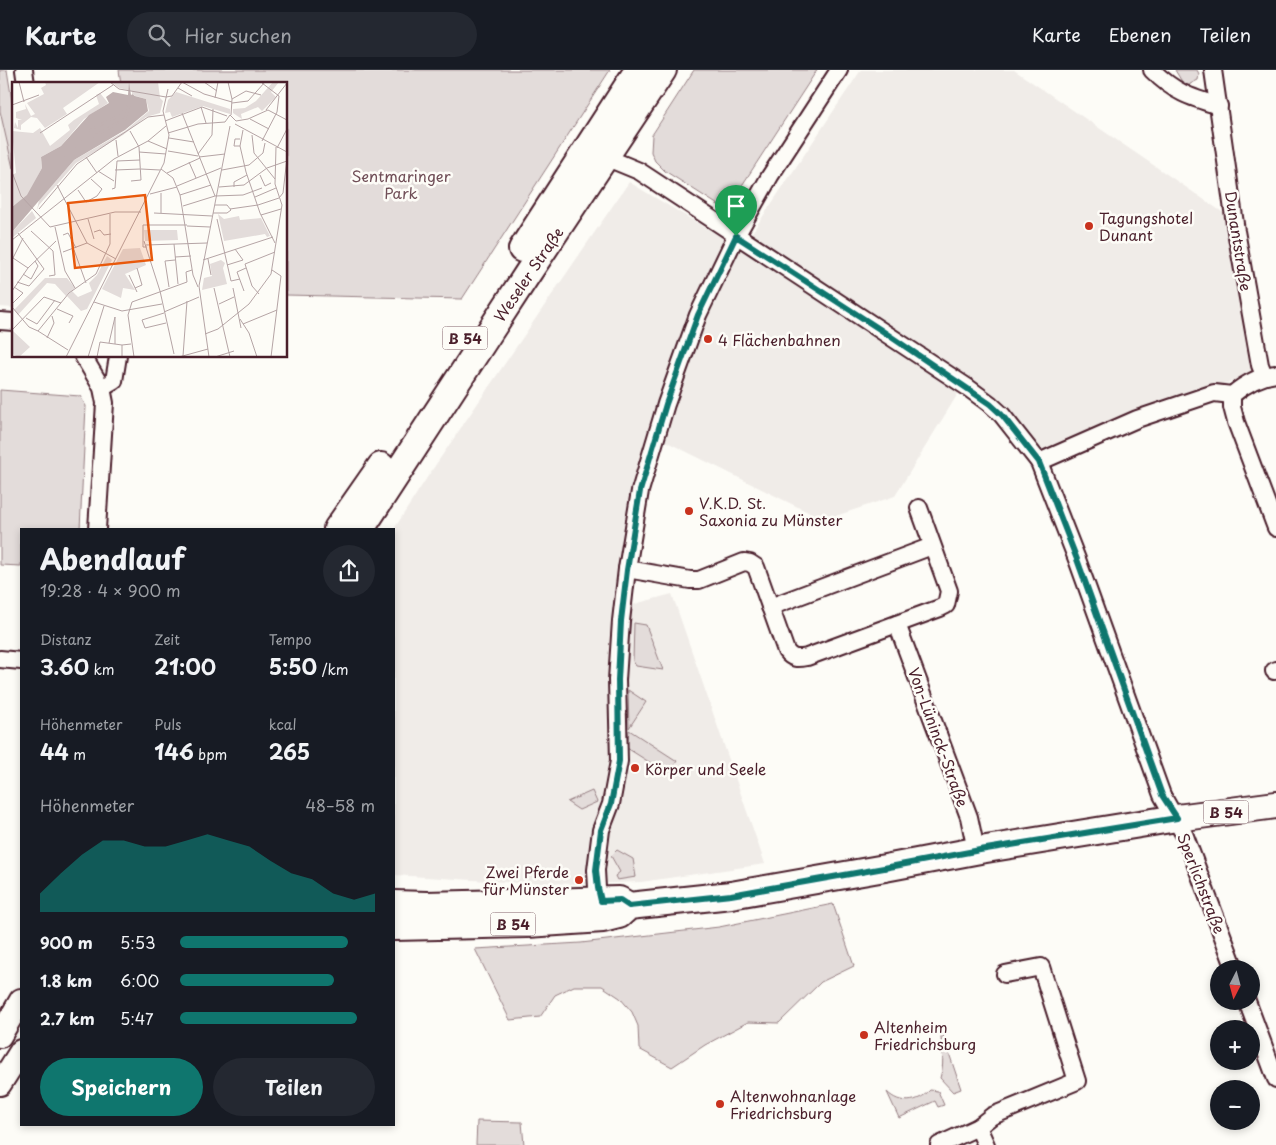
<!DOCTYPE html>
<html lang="de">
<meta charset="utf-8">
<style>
:root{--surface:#171b24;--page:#242831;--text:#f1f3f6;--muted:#9ea1a6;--line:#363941;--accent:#0f766e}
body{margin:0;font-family:"Playpen Sans",sans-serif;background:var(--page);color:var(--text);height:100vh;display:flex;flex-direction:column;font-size:19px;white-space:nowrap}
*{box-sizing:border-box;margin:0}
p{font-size:16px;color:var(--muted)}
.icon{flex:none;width:28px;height:28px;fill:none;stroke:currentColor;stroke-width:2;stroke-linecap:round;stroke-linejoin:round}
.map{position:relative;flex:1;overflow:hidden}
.side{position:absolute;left:20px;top:458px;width:375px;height:598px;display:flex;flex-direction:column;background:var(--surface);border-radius:0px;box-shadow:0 2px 8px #0003}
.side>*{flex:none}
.needle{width:32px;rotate:186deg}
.fabs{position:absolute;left:1210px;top:890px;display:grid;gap:10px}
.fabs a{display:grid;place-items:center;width:50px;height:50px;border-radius:50%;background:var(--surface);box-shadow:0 2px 8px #0003;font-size:25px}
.pin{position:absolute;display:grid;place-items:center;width:42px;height:42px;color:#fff;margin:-51px -21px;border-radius:50% 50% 50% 0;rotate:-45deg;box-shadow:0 0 5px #0007}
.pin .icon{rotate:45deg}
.round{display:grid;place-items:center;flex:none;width:52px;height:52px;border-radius:26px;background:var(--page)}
.headline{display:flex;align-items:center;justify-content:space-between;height:85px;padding:0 20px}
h1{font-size:28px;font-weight:700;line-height:38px}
.metrics{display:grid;grid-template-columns:repeat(3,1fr);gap:8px;height:85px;padding:5px 20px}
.metrics div{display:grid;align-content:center}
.metrics b{font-size:21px;font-weight:700}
.metrics small{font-size:14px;font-weight:400}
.metrics p{font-size:14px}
.chart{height:140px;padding:10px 20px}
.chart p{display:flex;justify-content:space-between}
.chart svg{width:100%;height:90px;margin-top:5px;fill:var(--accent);opacity:.7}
.action{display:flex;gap:10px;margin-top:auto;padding:10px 20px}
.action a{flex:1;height:58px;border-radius:30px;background:var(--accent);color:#fff;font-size:20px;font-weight:700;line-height:58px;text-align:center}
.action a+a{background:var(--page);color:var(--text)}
ul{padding:0 20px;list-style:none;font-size:16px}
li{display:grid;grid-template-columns:80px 60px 1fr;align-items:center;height:38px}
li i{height:12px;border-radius:6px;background:var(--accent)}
header{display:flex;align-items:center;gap:30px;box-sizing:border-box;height:70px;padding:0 25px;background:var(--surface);border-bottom:1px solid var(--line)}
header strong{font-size:24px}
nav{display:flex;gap:28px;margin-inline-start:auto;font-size:18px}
.search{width:350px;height:45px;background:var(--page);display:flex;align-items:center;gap:12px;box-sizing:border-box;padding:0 18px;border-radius:28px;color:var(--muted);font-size:19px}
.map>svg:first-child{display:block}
</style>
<header>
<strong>Karte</strong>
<div class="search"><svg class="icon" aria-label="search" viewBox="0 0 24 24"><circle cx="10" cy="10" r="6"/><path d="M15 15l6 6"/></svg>Hier suchen</div>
<nav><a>Karte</a><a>Ebenen</a><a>Teilen</a></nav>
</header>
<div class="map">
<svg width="1276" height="1075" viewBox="0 0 1276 1075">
<rect width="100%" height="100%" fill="#fdfcf7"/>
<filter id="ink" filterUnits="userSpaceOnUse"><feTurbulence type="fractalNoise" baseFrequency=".02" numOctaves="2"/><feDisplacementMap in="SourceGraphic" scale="10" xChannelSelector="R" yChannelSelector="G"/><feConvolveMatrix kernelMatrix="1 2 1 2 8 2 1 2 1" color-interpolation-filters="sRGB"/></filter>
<g filter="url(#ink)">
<!-- built -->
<g fill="#f0ece8">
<path d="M0,0H7L14,43V238L0,237Z"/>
<path d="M861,0H1014L1231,148L1254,304L1134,344L1042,382L1004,337L967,309L895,426L824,450L665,371L648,428L631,535L672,524L765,794L641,812L586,814L519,813L394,805V459L428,406L629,112L741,179Z"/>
</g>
<!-- green -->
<g fill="#e3dcda" stroke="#967e82">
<path d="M0,0H7L14,43L13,98L0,41Z"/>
<path d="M119,0H610L462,229L286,225V14H121Z"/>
<path d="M694,0H817L726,140L665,101L655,91L651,82L652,65Z"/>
<path d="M1175,0H1197L1199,4L1198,10L1190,14L1189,18L1184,15Z"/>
<path d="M0,320L80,326L86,336L80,459H21V496L0,495Z"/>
<path d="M634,553L646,555L663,600L636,596L633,591Z"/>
<path d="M628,620L646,632L629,658Z"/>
<path d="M629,660L677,691L668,704L627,678Z"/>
<path d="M592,721L597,732L579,740L567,732Z"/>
<path d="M617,780L633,789L636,807L617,810L615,806L620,802L611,786Z"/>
<path d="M833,834L854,896L821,912L779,953L748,952L705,975L672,997L639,979L638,956L632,942L620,928L602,916H574L555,925L540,947L510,950L475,879L581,873L719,857Z"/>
<path d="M941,959L961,1019L953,1022L940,1008C946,989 940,978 941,959Z"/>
<path d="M930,1020L938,1021L944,1035L938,1037L935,1031L899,1048L887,1022C900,1035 918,1033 930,1020Z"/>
<path d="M477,1051L522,1052L524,1075H476Z"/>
</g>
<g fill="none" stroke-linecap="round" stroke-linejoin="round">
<defs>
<g id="minor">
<path d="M24,0L26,14"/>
<path d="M1152,0C1174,22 1189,27 1219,36"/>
<path d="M1213,0L1236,161L1260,295L1264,305"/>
<path d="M599,83L605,87L639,101L967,317L990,334L1002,345L1039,392L1078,492L1162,725L1185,766L1235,899"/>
<path d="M0,251L14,252"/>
<path d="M83,286L102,318L105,333L97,459"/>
<path d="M102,318L114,311L118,286"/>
<path d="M1232,325V337L1236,352L1276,458"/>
<path d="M1039,392L1137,349L1214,323L1232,325C1245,314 1259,306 1276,304"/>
<path d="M627,499L690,510H699L744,492L750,493L756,497L786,581C792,589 797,589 807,587L940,538L946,535L949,521L919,438"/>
<path d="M770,537L932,476"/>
<path d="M897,554L969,747L976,780"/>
<path d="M0,589L21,591"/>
<path d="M1274,601L1276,600"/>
<path d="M601,831L597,818L596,800L601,760L611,734L619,691L617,610L621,551L627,499L640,421L666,334L698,245L736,166L770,106L839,0"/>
<path d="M1247,931L1276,1009"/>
<path d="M978,1057L992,1046L1077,1011L1041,897L1005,904"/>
<path d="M939,1075L978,1057L986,1075"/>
</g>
<g id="secondary">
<path d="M0,966L21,930"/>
<path d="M0,1014L21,981"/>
</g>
<g id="primary">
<path d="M522,179L638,0"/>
<path d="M337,459L381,396"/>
<path d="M361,459L528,203L663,0"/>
<path d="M394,834L426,835L619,830L624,833"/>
<path d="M394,857L527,854L603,849L619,845L629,836L731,825L885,798L980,780L1177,748L1276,735"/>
</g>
</defs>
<!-- minor casing -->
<use href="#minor" stroke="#4a1f2b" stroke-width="20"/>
<!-- secondary casing -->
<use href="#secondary" stroke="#4a1f2b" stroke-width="26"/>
<!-- primary casing -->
<use href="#primary" stroke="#4a1f2b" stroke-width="30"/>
<!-- minor -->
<use href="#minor" stroke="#fdfcf7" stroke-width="16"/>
<!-- secondary -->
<use href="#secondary" stroke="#fdfcf7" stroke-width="22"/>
<!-- primary -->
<use href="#primary" stroke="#fdfcf7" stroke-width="26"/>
</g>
</g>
<g fill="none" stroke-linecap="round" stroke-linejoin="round" filter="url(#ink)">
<defs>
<path id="route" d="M736,166L881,260L990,334L1002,345L1039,392L1078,492L1162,725L1177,748L980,780L884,798L731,825L629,836L620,830L601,831L598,818L596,800L601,760L611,734L619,691L618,610L621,551L627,500L640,421L666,334L698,245Z"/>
</defs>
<!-- route casing -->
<use href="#route" stroke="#fff" stroke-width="10"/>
<!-- route -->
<use href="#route" stroke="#0f766e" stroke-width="6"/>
</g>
<!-- markers -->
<g fill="#c8321e" stroke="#fdfcf7" stroke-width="2">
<circle cx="1089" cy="156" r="5"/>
<circle cx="708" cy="269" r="5"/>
<circle cx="689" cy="441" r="5"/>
<circle cx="635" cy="698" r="5"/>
<circle cx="579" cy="810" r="5"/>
<circle cx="864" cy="965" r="5"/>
<circle cx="720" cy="1034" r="5"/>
</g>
<g text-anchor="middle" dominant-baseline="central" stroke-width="5" stroke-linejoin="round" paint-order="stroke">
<!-- shield labels -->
<g fill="#fdfcf7" stroke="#806168" stroke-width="1">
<rect x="442.5" y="256.5" width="45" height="23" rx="4"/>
<rect x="1203.5" y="730.5" width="45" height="23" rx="4"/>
<rect x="490.5" y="842.5" width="45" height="23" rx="4"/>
</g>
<g font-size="14" font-weight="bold" fill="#4a1f2b">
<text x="465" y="268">B 54</text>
<text x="1226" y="742">B 54</text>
<text x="513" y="854">B 54</text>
</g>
<!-- park labels -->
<g font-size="15" fill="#704e57" stroke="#fdfcf7">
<text x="401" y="105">Sentmaringer<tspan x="401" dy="17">Park</tspan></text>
</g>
<!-- poi labels -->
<g font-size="15" fill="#4a1f2b" stroke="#fdfcf7" text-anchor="start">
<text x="1099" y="147">Tagungshotel<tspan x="1099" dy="17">Dunant</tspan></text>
<text x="718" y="269">4 Flächenbahnen</text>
<text x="699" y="432">V.K.D. St.<tspan x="699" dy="17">Saxonia zu Münster</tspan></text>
<text x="645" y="698">Körper und Seele</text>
<text x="569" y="801" text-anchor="end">Zwei Pferde<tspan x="569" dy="17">für Münster</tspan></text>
<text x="874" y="956">Altenheim<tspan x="874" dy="17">Friedrichsburg</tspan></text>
<text x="730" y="1025">Altenwohnanlage<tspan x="730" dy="17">Friedrichsburg</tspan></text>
</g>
<!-- street labels -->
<g font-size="15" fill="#4a1f2b" stroke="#fdfcf7">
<text transform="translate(1239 171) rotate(81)">Dunantstraße</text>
<text transform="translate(528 204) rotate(-56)">Weseler Straße</text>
<text transform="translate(939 667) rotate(70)">Von-Lüninck-Straße</text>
<text transform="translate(1202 813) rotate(69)">Sperlichstraße</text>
</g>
</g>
<!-- overview -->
<g transform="translate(12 12)">
<rect width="275" height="275" fill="#fdfcf7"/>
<path d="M33,0H88L51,26L55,32L33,46L25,36L19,35L9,43V48L2,46L3,40L6,46V38H10L4,36V30L14,27L13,22L19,34L23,32L15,21L32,12L29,6L34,3ZM99,0H146L148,16L151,19L148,31L134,35L111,53L64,81L27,123L25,128L27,118L62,78L113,49L137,29L134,17L120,13V9L107,6ZM261,0H267L259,10L264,15L250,29L246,25L229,32L230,37L221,31V27L233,26L244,19ZM164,10L218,27V32L191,24L160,35L158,30L153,31L156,18ZM88,11L96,21L72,37L49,64L29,75L30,86L16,113L0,125V93L4,91L0,49L21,51L28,46L38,64L58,48L56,43L62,38L87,22L84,13ZM20,129L24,136L0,156V150ZM206,132L212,137L227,134L228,138L249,136L258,154L255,155L253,152L212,159ZM132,148H165L166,158L133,159ZM128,166L134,183L113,192L123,208L111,206L109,216L90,207L111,167ZM95,174L100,178L75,227L69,229L55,214L60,209L66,215L80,209L77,201L85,193ZM209,178L213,181L211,186L215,202L190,208L192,196L200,194L198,182ZM33,196H55L63,206L54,214L43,202L35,201L6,233L2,228ZM1,249L18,265L7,275L0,272Z" fill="#e3dcda"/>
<path d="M117,0L119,13L134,17L136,29L113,48L62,78L0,150V125L15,113L30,86L29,75L49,64L77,33L97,21L94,15L101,10L116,13Z" fill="#c0b1b1"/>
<path fill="none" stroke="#c0b1b1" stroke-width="2.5" d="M17,118L76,49L104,35L121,13L113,37L81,55L19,123M0,134L14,121M0,144L16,125"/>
<path fill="none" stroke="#b5a4a5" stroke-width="1" d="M7,0L12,20M98,0L107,7L154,15L160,14L170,0M170,0L192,12L220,20M192,0L205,9M216,0L220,17L219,33M250,1L267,14M166,6L180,14M203,16L206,0M220,17L234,9L249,13M220,21L236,19L253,0M0,23L27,13M189,25L194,41M254,28L275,1M170,31L203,114M238,37L257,47M153,39L190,25L215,34M224,39L236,37L256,28L275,38M213,40L218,33L224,39M223,42L275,70M231,48L228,64L234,90L248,131L263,161M118,49L127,65L129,98L119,99M28,51L101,3M156,51L186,42L213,40M240,53L242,71L263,97M157,56L182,60M228,57H223L222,64H228M104,58L106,74M136,59L155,67M250,59L265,30L267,14M265,66L275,47M156,69L186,74M127,70L154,72M186,72L200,53L201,27M74,75L85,91M187,75L213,72M105,79L128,78M177,80L184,96M129,87L148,88M149,87L161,96L168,113L181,193L186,205M103,88L128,87M210,88L237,83L251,71L253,61M86,89L102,99M0,90L9,114L38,145L103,130H129M155,91L188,76M248,93L253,104L259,101M45,103L75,161L104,177M165,104L209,86M207,105L232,103L255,86L275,79M222,105V100L235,93M100,107L103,106L105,79M66,108L74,120L85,114L90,107L79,97M138,112L165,105M168,113L199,103M243,115L264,106M171,124L203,114L231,113L250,106M27,127L65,82L136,35L152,33M218,127L246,123L267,116L271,111L275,76M142,131L200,134M149,131V111M201,131H215L219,128L215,123H203M249,133L269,127M76,137L82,157M205,137L219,199L228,197M175,144L198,145M43,145L53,189L63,206M19,149L41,169L43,193L37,194M82,150L88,148L92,153L99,152M51,153L56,151L64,166M0,158L102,77L136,59L154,44M132,159L148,209L162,272M162,162L166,202M134,163L195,161M135,165H131V143H175M62,168L74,201M51,170L75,161M163,175L179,174M1,176L16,186M196,177L199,193M0,178L11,156M191,178L261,155M215,183L231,178L223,167M11,192L19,197L26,184L23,179M117,193L125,210M5,200L17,204L32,187L6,151M157,205L153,179L163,178M123,206L130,203L125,186M202,206L218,275M221,206L229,246M0,209L16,186L44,159M232,209L225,190L234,186M247,212L240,204L233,182L263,170M82,220L110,229L150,222M0,222L11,211L2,205M207,222L222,215M0,225L17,245L26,249M45,227L61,234L57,241M152,230L187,215M152,231L130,238L133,246L154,241M14,236L25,242L43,218M228,237L237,251L245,275M231,242L265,228M1,247L32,215L49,221M26,249L57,211L84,192L98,162V132M26,249L56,268M193,252L206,247L237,222L259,192L270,123L263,102L264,65M35,256L42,241L40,234M97,261L103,235V262M171,274L175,219M54,275L152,81L157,53L151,29L156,7M76,275L92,224M85,275L88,260L110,263M110,275V263L119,262M122,275L116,233L120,220L175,200L174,190L180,188M167,275L196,267M197,275L187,204L218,44M203,275L222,269M259,275L269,194L260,188"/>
<path fill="#e8590c" fill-opacity="0.15" stroke="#e8590c" stroke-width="2.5" d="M133,113L140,178L63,186L56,121Z"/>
<rect width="275" height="275" fill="none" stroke="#4a1f2b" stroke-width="2.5"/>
</g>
</svg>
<div class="fabs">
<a><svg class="needle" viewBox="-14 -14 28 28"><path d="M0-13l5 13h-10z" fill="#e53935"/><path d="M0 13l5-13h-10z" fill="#9ea1a6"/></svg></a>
<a>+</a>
<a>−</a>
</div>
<div class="pin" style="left:736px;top:166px;background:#1e9e55"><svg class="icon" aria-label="arrive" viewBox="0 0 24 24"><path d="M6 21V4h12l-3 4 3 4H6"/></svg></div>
<section class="side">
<div class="headline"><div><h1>Abendlauf</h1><p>19:28 · 4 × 900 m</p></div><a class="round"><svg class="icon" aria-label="share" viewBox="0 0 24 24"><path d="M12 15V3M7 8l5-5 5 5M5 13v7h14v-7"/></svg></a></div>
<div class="metrics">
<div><p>Distanz</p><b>3.60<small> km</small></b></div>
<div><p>Zeit</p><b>21:00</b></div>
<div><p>Tempo</p><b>5:50<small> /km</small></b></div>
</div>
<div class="metrics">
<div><p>Höhenmeter</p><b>44<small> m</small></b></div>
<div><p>Puls</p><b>146<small> bpm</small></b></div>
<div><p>kcal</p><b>265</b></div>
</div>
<div class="chart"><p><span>Höhenmeter</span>48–58 m</p>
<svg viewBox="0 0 160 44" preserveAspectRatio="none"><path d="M0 44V35L10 25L20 16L30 9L40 9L50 12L60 12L70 9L80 6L90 9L100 12L110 19L120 25L130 28L140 35L150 38L160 35V44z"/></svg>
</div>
<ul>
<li><b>900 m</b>5:53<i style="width:86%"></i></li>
<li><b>1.8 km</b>6:00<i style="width:79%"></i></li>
<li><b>2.7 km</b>5:47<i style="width:91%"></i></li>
</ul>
<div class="action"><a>Speichern</a><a>Teilen</a></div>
</section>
</div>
